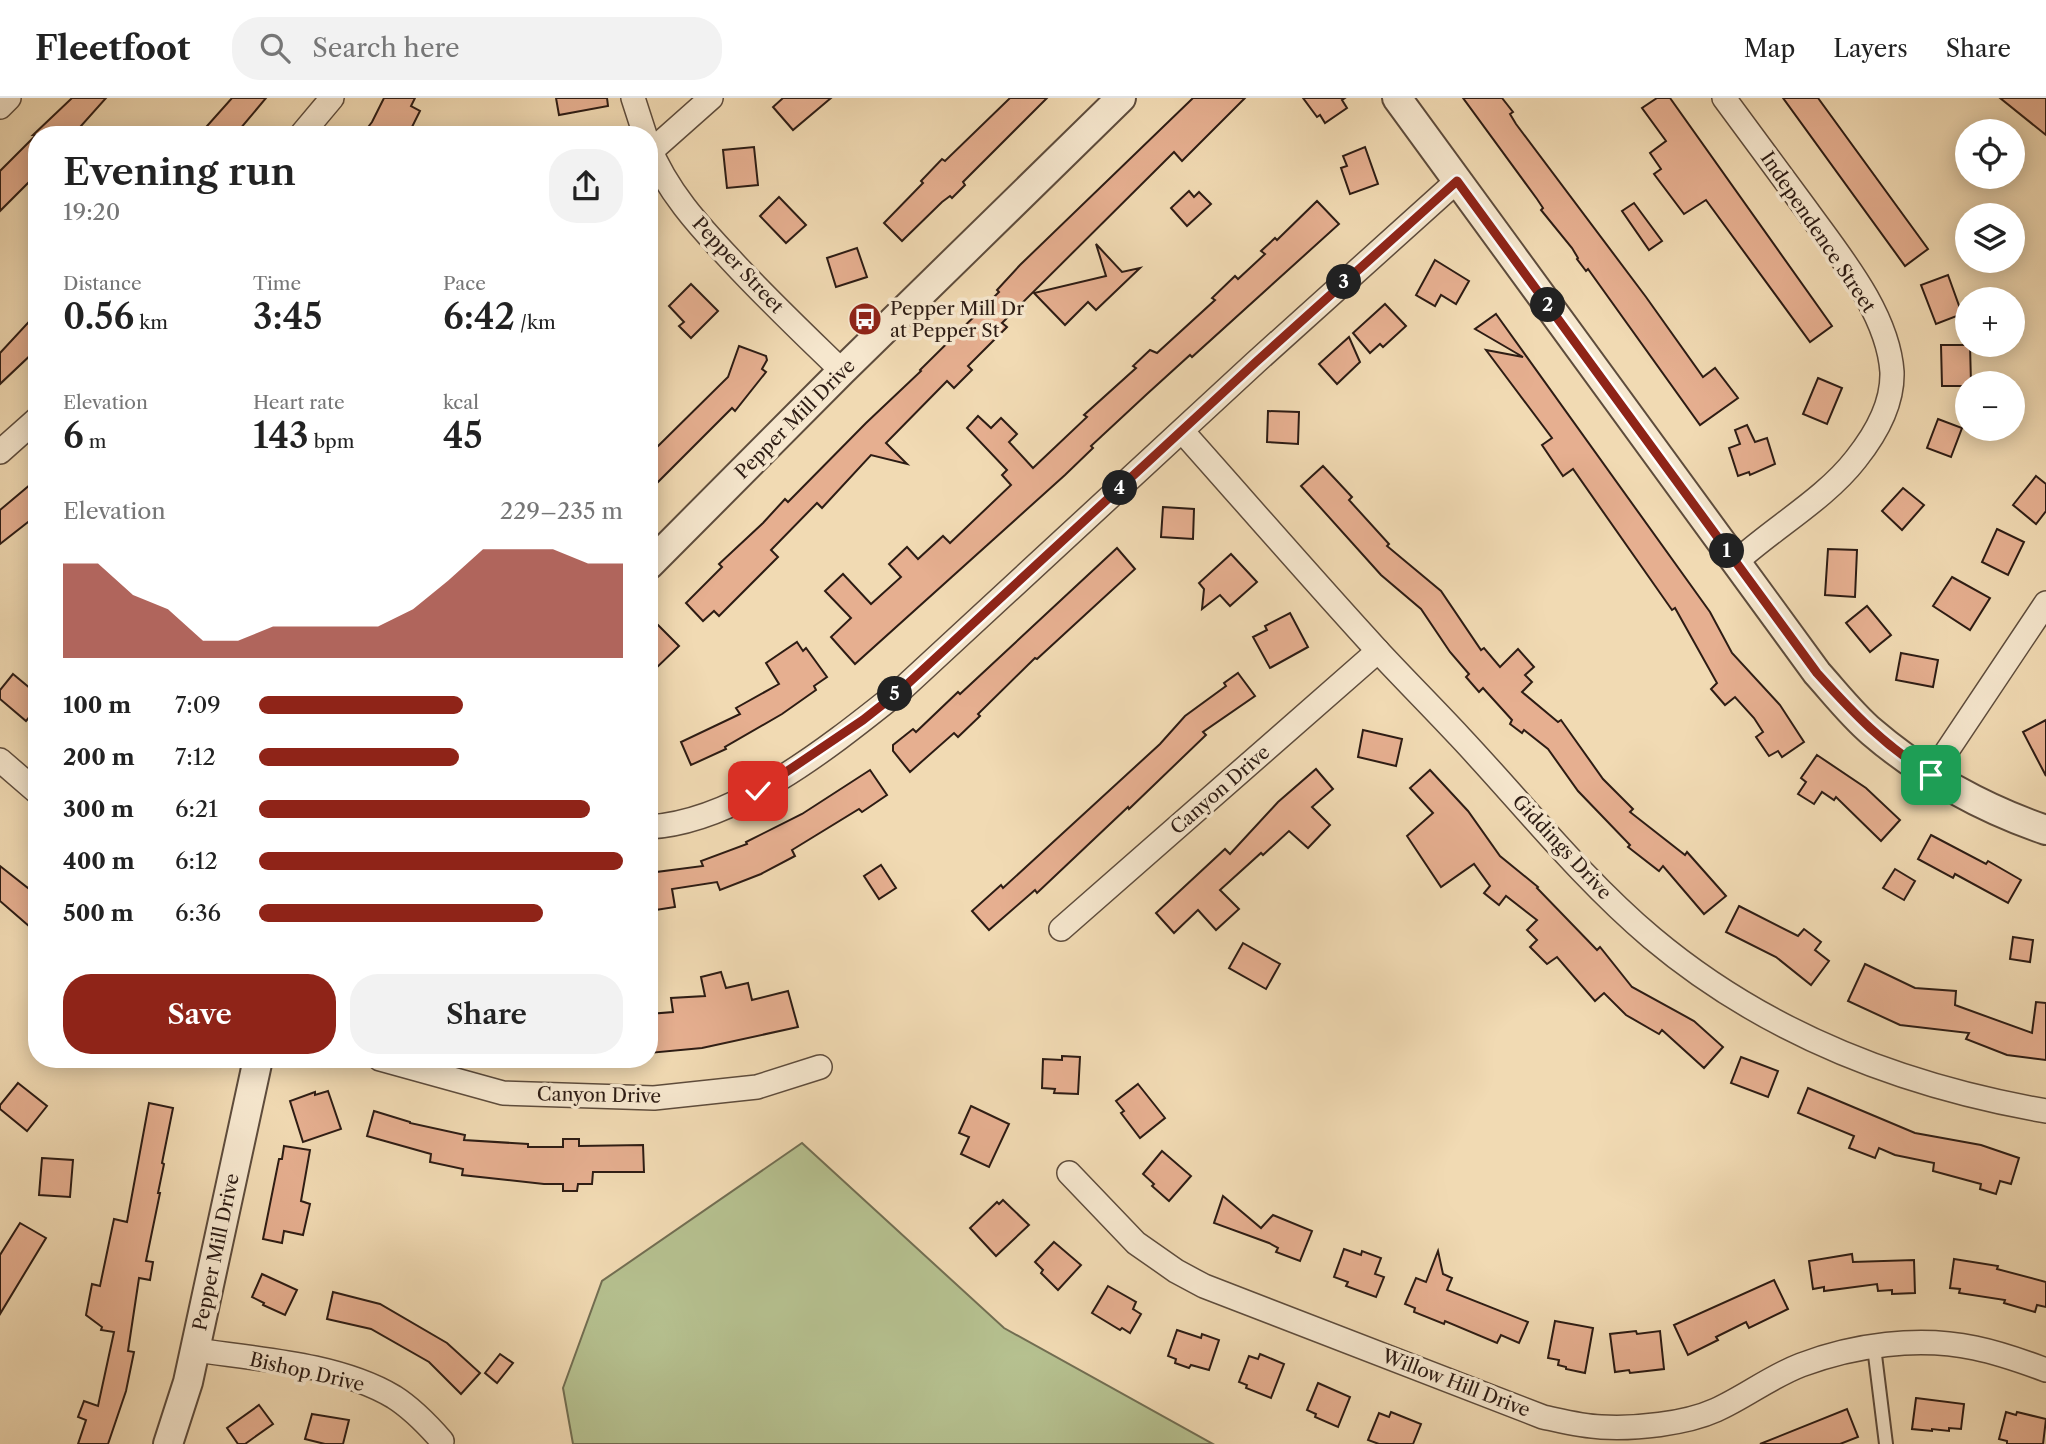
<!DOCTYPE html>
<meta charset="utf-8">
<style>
:root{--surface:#fff;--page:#f2f2f2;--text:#222;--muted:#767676;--line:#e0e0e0;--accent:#8f2418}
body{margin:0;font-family:"Libre Caslon Text",serif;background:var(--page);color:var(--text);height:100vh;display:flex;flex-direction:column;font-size:26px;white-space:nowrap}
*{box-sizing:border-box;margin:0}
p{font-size:23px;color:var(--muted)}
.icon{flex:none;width:38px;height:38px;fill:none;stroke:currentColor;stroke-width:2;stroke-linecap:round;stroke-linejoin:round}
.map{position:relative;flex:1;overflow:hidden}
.panel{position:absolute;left:28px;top:28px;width:630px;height:942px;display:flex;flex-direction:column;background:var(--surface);border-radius:28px;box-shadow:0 4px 18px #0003}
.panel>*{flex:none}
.tools{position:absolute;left:1955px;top:21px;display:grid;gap:14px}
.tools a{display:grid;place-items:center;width:70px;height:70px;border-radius:50%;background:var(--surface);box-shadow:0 4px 18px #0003;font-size:35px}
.pin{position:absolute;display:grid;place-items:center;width:60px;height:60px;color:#fff;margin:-30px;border-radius:14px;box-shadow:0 4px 10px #0006}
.km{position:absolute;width:35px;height:35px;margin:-18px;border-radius:50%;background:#222;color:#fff;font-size:19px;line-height:35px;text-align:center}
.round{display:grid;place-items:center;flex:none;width:74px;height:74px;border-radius:28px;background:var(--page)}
.head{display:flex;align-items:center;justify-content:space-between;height:119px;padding:0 35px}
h1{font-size:38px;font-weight:600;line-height:52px}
.stats{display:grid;grid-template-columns:repeat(3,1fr);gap:10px;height:119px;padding:7px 35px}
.stats div{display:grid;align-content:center}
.stats b{font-size:35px;font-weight:600}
.stats small{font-size:19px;font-weight:400}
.stats p{font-size:19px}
.chart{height:196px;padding:14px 35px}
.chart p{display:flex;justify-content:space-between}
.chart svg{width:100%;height:126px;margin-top:7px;fill:var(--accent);opacity:.7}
.button{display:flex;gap:14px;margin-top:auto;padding:14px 35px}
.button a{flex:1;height:80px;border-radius:28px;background:var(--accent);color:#fff;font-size:28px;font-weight:600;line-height:80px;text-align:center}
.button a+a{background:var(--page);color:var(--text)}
ul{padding:0 35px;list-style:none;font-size:23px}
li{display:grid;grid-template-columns:112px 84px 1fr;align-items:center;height:52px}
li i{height:18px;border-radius:9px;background:var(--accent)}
header{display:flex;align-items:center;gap:42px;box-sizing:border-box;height:98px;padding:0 35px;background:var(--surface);border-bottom:2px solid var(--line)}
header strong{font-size:33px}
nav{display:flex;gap:38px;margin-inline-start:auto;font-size:24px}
.search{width:490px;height:63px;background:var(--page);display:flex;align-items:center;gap:18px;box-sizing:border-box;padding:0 24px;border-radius:28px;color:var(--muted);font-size:26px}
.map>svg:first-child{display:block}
</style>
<header>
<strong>Fleetfoot</strong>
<div class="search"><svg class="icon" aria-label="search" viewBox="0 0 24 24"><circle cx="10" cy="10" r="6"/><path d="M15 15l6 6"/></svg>Search here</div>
<nav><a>Map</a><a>Layers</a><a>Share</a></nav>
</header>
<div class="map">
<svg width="2046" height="1346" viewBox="0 0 2046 1346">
<rect width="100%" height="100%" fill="#f1dab3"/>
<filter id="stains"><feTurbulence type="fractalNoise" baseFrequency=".00286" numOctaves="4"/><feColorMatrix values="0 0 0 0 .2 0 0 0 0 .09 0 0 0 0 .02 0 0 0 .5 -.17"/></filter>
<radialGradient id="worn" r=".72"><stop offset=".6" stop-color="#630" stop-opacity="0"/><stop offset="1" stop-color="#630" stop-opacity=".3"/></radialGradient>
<!-- green -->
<path fill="#b6c190" stroke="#726e52" stroke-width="2" d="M802,1045L1004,1230L1213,1346H573L563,1290L602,1183Z"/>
<!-- building -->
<g fill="#e6af90" stroke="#2d1c14" stroke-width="2">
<path d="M72,0H106L73,37H37V76L0,113V73L36,37H33Z"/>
<path d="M232,0H266L235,37H199Z"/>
<path d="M384,0H415L411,8L420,13L408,37H362L372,24Z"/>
<path d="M556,0H607L608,8L559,17Z"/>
<path d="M783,0H831L793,32L773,9Z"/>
<path d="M1010,0H1047L963,84L965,87L952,100L950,98L942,104L902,143L884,125L923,85L921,83L942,61L945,63Z"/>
<path d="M1193,0H1245L1182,63L1174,54L1002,225L1007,229L968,268L972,272L954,290L947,283L886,345L907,366L871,357L822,410L817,405L771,452L778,459L719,518L714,513L703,523L686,505L722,469L719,466L763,425L785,401L788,404L866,325L921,273L920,272L999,194L997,192L1020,167Z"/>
<path d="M1303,0H1345L1342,2L1347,10L1325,25L1320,17L1317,19Z"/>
<path d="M1463,0H1502L1513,14L1510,16L1516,26L1646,199L1703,279L1715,270L1738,300L1700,327L1588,171L1586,173L1577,161L1578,160L1572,150L1541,112L1543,110L1537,101Z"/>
<path d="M1657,0H1670L1832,228L1810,244L1706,102L1684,116L1654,76L1661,71L1650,55L1666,43L1642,10Z"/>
<path d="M1783,0H1818L1928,151L1905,168Z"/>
<path d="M2000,0H2046V37Z"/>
<path d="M754,49L758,87L727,90L723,52Z"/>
<path d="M1365,49L1378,86L1350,96L1341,70L1347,68L1343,58Z"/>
<path d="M1189,93L1194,99L1199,94L1211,106L1187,128L1171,110Z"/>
<path d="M779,99L806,127L786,145L760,118Z"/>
<path d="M1317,103L1339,126L1192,259L1190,257L1147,296L1091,348L1093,350L1065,377L855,566L831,539L851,520L825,493L843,476L871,506L901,479L889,466L907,449L918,461L943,438L950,445L1011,387L1002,377L1007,372L967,330L978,318L991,330L1001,320L1017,336L1009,344L1033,370L1087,319L1084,317L1136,270L1133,268L1150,252L1157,255L1215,202L1212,200L1235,178L1238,181L1265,156L1261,153L1275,140L1277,142Z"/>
<path d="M1634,105L1662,143L1649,152L1622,113Z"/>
<path d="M1096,146L1122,174L1140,170L1096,212L1088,204L1065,227L1034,195L1106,178Z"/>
<path d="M857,150L867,179L836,189L827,160Z"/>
<path d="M1435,162L1469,183L1456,206L1441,197L1435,208L1416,197Z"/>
<path d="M1948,177L1962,216L1936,226L1921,187Z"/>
<path d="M691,186L718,213L691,240L679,228L684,224L669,208Z"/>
<path d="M1385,206L1406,228L1383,249L1380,246L1370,255L1353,235Z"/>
<path d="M37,215V251L0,286V255Z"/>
<path d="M1496,216L1710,514L1732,555L1780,607L1804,644L1782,659L1778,653L1769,658L1756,639L1763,634L1754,620L1735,599L1725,607L1711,591L1717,585L1675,510L1672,512L1573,371L1563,378L1542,347L1552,340L1486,252L1523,259L1475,231Z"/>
<path d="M1349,239L1360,264L1337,286L1319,266Z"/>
<path d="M1941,247H1970L1971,285H1967V288H1942Z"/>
<path d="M739,248L766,258L767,262L762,271L766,274L735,313L732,310L649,393V357L728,279Z"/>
<path d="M1818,280L1842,290L1827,326L1803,316Z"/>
<path d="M1268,313L1299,314L1298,346L1267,344Z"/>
<path d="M1938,321L1962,330L1951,359L1927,350Z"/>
<path d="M1747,327L1755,344L1767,340L1775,366L1750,377L1749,374L1738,378L1729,350L1740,346L1735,332Z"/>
<path d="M1323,368L1352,399L1349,402L1389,446L1387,448L1441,493L1481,552L1484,550L1500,569L1518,551L1534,569L1525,577L1532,584L1522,594L1558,624L1561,622L1603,681L1633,711L1630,714L1685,757L1687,754L1726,798L1704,816L1663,768L1659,773L1628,749L1630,747L1578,693L1548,651L1524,632L1522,635L1510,626L1512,622L1483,590L1479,594L1466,579L1469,576L1450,554L1421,511L1381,477L1301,388Z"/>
<path d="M2036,378L2046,386V413L2036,426L2013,407Z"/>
<path d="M37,381V417L0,446V412Z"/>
<path d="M1903,390L1924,407L1902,432L1882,413Z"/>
<path d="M1163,409L1194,411L1193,441L1161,439Z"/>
<path d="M1997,431L2024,444L2008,477L1982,464Z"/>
<path d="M1117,450L1135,471L1037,561L1035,560L978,616L980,618L958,639L954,635L910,674L893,653V647L913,631L916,634L958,594L960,596Z"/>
<path d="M1828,451L1857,452L1855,499L1825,497Z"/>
<path d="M1231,456L1257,484L1230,508L1220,497L1202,511L1204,491L1199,485Z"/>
<path d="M1952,479L1990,500L1970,532L1933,508Z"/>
<path d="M1867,508L1891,537L1870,554L1846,525Z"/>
<path d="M1290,515L1308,549L1270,570L1253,539L1267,532L1265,528Z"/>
<path d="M658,527L679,548L649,577V535Z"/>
<path d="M797,544L803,553L806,550L827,579L814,588L816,592L782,616L725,649L726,651L691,667L681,644L740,616L736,610L779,586L766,565Z"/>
<path d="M1901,555L1938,562L1933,589L1896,582Z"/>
<path d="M1238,575L1255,598L1203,634L1206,637L1129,711L1128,709L1037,795L1035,792L989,832L972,813L1001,787L1003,790L1160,646L1185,618L1226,588L1224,585Z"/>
<path d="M13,576L37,596V610L26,623L0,601V592Z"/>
<path d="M2046,622V678L2023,634Z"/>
<path d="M1363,632L1402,641L1396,668L1358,659Z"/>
<path d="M1817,657L1866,690L1900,722L1881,743L1836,699L1834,702L1822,694L1814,706L1798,696L1806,684L1801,680Z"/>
<path d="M1316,671L1333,691L1312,709L1330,727L1308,750L1289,733L1263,757L1261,755L1220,792L1239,811L1216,832L1198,812L1174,835L1156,815L1225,751L1230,756L1278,704Z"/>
<path d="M870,672L887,697L862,714L859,711L792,752L795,758L761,776L720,792L717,784L672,791L675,809L649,813V775L703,768L701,763L747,746L746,744L802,716Z"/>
<path d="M1430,672L1468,713L1500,758L1538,789L1537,790L1597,852L1600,849L1632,889L1694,923L1723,949L1704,970L1662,932L1659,936L1626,917L1604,895L1595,903L1557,859L1547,866L1530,849L1537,842L1527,832L1537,822L1506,798L1499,807L1484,795L1490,788L1474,766L1441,789L1407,738L1433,715L1410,690Z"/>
<path d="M1931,737L1986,766L1988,763L2021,782L2008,805L1955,776L1953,780L1918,761Z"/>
<path d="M881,767L896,790L879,801L864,778Z"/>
<path d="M0,768L28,790L37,779V835L0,803Z"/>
<path d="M1895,771L1915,783L1904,802L1883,790Z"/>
<path d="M1739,808L1798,838L1804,831L1821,844L1815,852L1829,863L1811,887L1776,859L1726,834Z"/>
<path d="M2013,839L2033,842L2030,864L2010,861Z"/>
<path d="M1243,845L1280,866L1266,891L1229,870Z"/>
<path d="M1865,866L1915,890L1956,893L1955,907L2032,935L2036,904L2046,905V962L2007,957L1966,941L1969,935L1900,927L1848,903Z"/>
<path d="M721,874L726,890L748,885L752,902L788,893L798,929L702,950L649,955V916L673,914L671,900L705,898L701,879Z"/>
<path d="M1062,958L1080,959L1078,996L1054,995L1055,991L1042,990L1043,961L1062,962Z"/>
<path d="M1741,959L1778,973L1768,999L1731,985Z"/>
<path d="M18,985L47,1008L27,1033L0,1011V1007Z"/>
<path d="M1138,986L1165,1020L1140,1040L1121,1015L1124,1013L1116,1003Z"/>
<path d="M1808,990L1915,1035L1981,1047L2019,1060L2011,1086L2000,1083L1996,1096L1980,1091L1981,1086L1933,1073L1934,1065L1895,1057L1879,1050L1875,1060L1849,1050L1854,1038L1798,1015Z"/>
<path d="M328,993L341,1031L303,1044L290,1003L315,994V997Z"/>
<path d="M149,1005L173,1010L162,1065L164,1066L158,1095H160L146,1163L153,1164L150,1182L139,1180L128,1253L134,1254L126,1293L108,1346H78L86,1322L78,1319L84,1303L98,1308L114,1234L101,1232L102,1229L86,1217L92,1186L100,1188L114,1121L127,1124Z"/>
<path d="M971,1008L1009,1026L989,1069L961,1056L969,1039L959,1035Z"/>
<path d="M374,1013L410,1024V1025L465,1037L464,1042L528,1046V1049H563V1041H579V1048L643,1047L644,1074H593L592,1086H578L577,1093H563V1086H544L462,1077L463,1071L430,1064L431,1056L367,1038Z"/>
<path d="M284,1048L310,1052L301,1103L310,1106L303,1137L284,1133L282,1145L263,1141L279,1061H282Z"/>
<path d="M1162,1053L1191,1078L1169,1103L1152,1088L1154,1086L1143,1076Z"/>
<path d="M42,1060L73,1062L70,1099L39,1097Z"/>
<path d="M1223,1098L1261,1130L1273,1117L1312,1133L1300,1163L1276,1154L1278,1150L1269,1145L1214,1125Z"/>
<path d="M1003,1102L1029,1127L996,1158L970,1130L997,1104L999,1106Z"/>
<path d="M20,1125L46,1140L0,1216V1157Z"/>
<path d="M1054,1144L1081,1167L1058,1192L1041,1175L1043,1172L1035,1164Z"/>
<path d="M1344,1151L1361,1157L1362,1153L1381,1160L1375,1176L1384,1179L1376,1199L1346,1188L1348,1184L1334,1179Z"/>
<path d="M1438,1153L1443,1176L1452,1180L1447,1192L1528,1224L1519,1245L1501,1237L1497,1245L1445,1223L1444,1226L1414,1214L1415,1210L1405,1206L1416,1180L1426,1184Z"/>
<path d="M1852,1156L1853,1164L1914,1162L1915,1195L1892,1196V1192L1878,1193L1877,1186L1824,1193V1189L1813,1191L1809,1163Z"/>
<path d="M1954,1161L1998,1168L1997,1171L2046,1184V1209L2037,1207L2035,1214L2004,1205L2005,1202L1959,1195L1960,1191L1950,1190Z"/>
<path d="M262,1176L297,1192L285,1217L263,1207L264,1205L252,1199Z"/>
<path d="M1774,1182L1788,1211L1749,1230L1746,1224L1716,1239L1718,1242L1688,1257L1674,1227Z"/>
<path d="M1108,1188L1136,1204L1133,1211L1141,1216L1130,1235L1122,1230L1120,1232L1092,1215Z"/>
<path d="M333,1194L380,1206L447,1245L480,1275L461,1296L429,1264L371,1231L327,1221Z"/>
<path d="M1555,1223L1593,1230L1585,1275L1566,1271V1269L1558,1267L1559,1262L1548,1260Z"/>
<path d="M1177,1232L1201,1240L1202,1236L1219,1242L1209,1272L1191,1267L1189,1270L1175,1265L1176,1261L1168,1258Z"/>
<path d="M1636,1233L1637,1236L1660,1233L1664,1271L1630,1275L1629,1272L1615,1274L1610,1236Z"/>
<path d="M500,1256L513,1265L497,1285L485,1275Z"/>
<path d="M1260,1256L1284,1266L1271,1300L1246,1290L1247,1287L1239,1284L1249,1258L1258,1261Z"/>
<path d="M1318,1285L1350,1299L1338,1329L1315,1319L1316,1316L1307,1312Z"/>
<path d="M1916,1300L1964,1306L1961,1331L1949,1330V1333L1932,1331V1333L1912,1331Z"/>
<path d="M259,1307L273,1326L245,1346H238L227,1330Z"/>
<path d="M1847,1311L1858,1339L1840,1346H1760Z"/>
<path d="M1391,1314L1421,1326L1413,1346H1379L1368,1342L1379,1315L1389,1319Z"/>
<path d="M2006,1314L2016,1317L2017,1314L2046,1321L2043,1346H2007V1343L1999,1341Z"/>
<path d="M312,1316L349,1322L343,1346H325L305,1341Z"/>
</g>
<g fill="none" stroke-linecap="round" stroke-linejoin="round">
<defs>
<path id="service" d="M1874,1249L1886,1346"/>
<g id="minor">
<path d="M633,0L645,37"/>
<path d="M1724,0C1751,37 1779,74 1806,111C1839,157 1888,215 1892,274C1893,307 1876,336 1856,361C1825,401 1773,430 1735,465"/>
<path d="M0,9L9,0"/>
<path d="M301,37L332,0"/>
<path d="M649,48C666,92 699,128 731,162C766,200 804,236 842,273"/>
<path d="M649,55L711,0"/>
<path d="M1182,333C1247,406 1312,481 1378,553C1405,582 1433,610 1460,639C1523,706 1581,780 1652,840C1764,934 1902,988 2046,1013"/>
<path d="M0,354L37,321"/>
<path d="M0,662L37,694"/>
<path d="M1931,677L2046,505"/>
<path d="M649,729C738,724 833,646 901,592L1256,264L1457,83"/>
<path d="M1061,831L1378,553"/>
<path d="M380,961L503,995L654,1000L757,989L820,969"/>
<path d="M1069,1075L1136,1145L1176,1173L1204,1188L1543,1319C1562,1323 1581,1328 1601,1329C1635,1331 1685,1326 1716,1312C1745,1299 1770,1279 1801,1267C1854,1247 1918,1238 1975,1250C1999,1255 2022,1263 2046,1272"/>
<path d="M195,1252C258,1261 339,1266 394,1299C413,1311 428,1327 442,1343"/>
</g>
<g id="tertiary">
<path d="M1397,0L1817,575C1835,595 1852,617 1872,634C1922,677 1984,711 2046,732"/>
<path d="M649,467L842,273L1121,0"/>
<path d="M168,1346L188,1284L258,961"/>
</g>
</defs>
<!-- service casing -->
<use href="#service" stroke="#5e4c3c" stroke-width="16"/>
<!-- minor casing -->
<use href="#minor" stroke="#5e4c3c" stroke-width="26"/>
<!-- tertiary casing -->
<use href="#tertiary" stroke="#5e4c3c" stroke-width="32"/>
<!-- service -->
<use href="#service" stroke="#f6e7ce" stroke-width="12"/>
<!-- minor -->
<use href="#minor" stroke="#f6e7ce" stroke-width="23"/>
<!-- tertiary -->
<use href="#tertiary" stroke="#f6e7ce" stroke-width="28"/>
</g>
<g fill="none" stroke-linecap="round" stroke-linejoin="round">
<defs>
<path id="route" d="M758,693L863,622L901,592L1256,264L1457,83L1817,575C1855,617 1883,646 1931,677"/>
</defs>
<!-- route casing -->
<use href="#route" stroke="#fff" stroke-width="14"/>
<!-- route -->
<use href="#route" stroke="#8f2418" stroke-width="9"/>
</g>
<!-- icons -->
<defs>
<symbol id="bus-disc" viewBox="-11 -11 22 22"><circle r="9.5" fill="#8f2418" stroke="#f6e7ce"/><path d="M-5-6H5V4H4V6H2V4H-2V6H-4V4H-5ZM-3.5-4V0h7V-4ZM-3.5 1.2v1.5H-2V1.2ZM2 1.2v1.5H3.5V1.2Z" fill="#fff"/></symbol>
</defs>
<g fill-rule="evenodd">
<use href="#bus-disc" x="846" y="202" width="38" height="38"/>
</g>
<g text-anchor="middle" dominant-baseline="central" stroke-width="7" stroke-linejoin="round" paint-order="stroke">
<!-- street labels -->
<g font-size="19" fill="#2d1c14" stroke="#f6e7ce">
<text transform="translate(1818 134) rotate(56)">Independence Street</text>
<text transform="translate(738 167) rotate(47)">Pepper Street</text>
<text transform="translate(795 321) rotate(-45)">Pepper Mill Drive</text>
<text transform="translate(1220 692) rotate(-41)">Canyon Drive</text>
<text transform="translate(1562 749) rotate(47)">Giddings Drive</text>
<text transform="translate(599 997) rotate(1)">Canyon Drive</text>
<text transform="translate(216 1154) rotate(-78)">Pepper Mill Drive</text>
<text transform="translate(307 1274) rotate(13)">Bishop Drive</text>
<text transform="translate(1456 1285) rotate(21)">Willow Hill Drive</text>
</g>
<!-- poi labels -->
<g font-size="19" fill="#2d1c14" stroke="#f6e7ce" text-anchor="start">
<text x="890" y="210">Pepper Mill Dr<tspan x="890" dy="22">at Pepper St</tspan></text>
</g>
</g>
<rect width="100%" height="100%" filter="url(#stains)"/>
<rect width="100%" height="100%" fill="url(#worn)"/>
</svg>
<div class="tools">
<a><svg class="icon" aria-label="locate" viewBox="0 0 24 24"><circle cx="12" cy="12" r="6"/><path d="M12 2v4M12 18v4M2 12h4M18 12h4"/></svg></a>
<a><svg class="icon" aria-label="layers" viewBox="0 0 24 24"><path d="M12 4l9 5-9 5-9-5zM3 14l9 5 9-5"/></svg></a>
<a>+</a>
<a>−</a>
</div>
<div class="pin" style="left:1931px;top:677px;background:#1e9e55"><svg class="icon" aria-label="arrive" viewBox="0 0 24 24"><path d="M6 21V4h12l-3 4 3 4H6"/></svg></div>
<div class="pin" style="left:758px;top:693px;background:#d93025"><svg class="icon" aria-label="check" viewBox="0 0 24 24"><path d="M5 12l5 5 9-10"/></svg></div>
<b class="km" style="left:1727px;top:453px">1</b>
<b class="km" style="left:1548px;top:207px">2</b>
<b class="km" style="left:1344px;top:184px">3</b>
<b class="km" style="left:1120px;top:390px">4</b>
<b class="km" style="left:895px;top:596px">5</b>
<section class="panel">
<div class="head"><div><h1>Evening run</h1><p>19:20</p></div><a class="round"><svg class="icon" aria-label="share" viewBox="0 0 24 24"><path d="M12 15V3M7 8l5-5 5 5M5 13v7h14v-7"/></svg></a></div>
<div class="stats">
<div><p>Distance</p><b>0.56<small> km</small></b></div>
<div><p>Time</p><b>3:45</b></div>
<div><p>Pace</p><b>6:42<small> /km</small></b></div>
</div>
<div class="stats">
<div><p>Elevation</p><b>6<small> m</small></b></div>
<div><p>Heart rate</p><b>143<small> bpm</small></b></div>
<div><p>kcal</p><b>45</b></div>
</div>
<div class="chart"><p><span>Elevation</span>229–235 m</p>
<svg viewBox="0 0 160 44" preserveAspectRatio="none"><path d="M0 44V11L10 11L20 22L30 27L40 38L50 38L60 33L70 33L80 33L90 33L100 27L110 17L120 6L130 6L140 6L150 11L160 11V44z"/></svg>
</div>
<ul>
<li><b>100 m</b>7:09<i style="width:56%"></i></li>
<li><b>200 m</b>7:12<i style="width:55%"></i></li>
<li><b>300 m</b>6:21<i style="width:91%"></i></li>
<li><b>400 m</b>6:12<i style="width:100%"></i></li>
<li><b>500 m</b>6:36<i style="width:78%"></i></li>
</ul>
<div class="button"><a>Save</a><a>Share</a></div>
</section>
</div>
